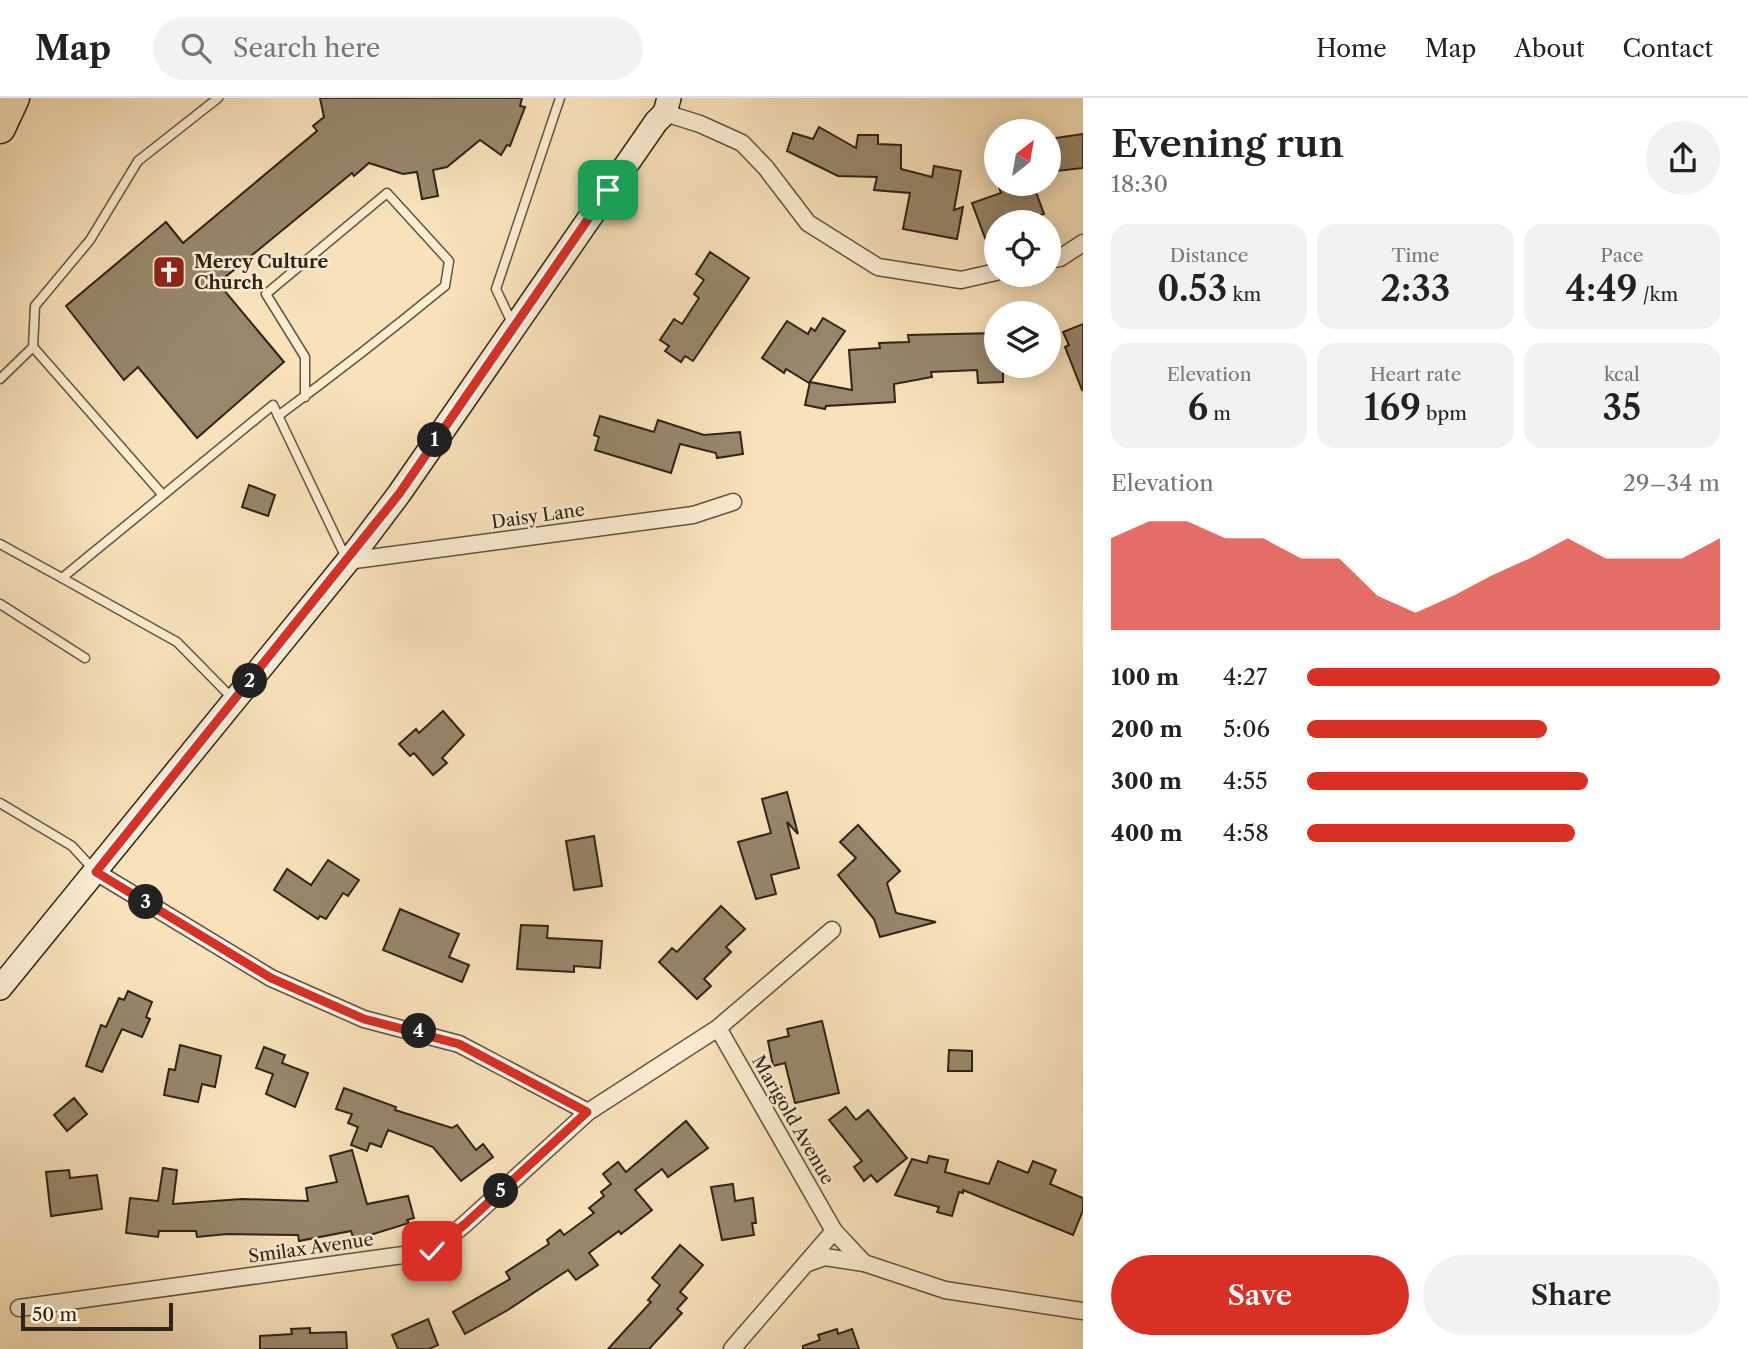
<!DOCTYPE html>
<meta charset="utf-8">
<style>
:root{--surface:#fff;--page:#f2f2f2;--text:#222;--muted:#767676;--line:#e0e0e0;--accent:#d93025}
body{margin:0;font-family:"Libre Caslon Text",serif;background:var(--page);color:var(--text);height:100vh;display:flex;flex-direction:column;font-size:26px;white-space:nowrap}
*{box-sizing:border-box;margin:0}
p{font-size:23px;color:var(--muted)}
.icon{flex:none;width:38px;height:38px;fill:none;stroke:currentColor;stroke-width:2;stroke-linecap:round;stroke-linejoin:round}
.map{position:relative;flex:1;overflow:hidden}
.sheet{display:flex;flex-direction:column;background:var(--surface);width:665px}
.sheet>*{flex:none}
.needle{width:46px;rotate:31deg}
.tools{position:absolute;left:984px;top:21px;display:grid;gap:14px}
.tools a{display:grid;place-items:center;width:77px;height:77px;border-radius:50%;background:var(--surface);box-shadow:0 4px 18px #0003;font-size:35px}
.scale{position:absolute;left:21px;bottom:18px;width:152px;box-sizing:border-box;padding-left:7px;border:4px solid #2e2417;border-top:0;font-size:19px;line-height:24px;white-space:nowrap;color:#2e2417;-webkit-text-stroke:5px #fbecd2;paint-order:stroke}
.pin{position:absolute;display:grid;place-items:center;width:60px;height:60px;color:#fff;margin:-30px;border-radius:14px;box-shadow:0 4px 10px #0006}
.km{position:absolute;width:35px;height:35px;margin:-18px;border-radius:50%;background:#222;color:#fff;font-size:19px;line-height:35px;text-align:center}
.round{display:grid;place-items:center;flex:none;width:74px;height:74px;border-radius:37px;background:var(--page)}
.overview{display:flex;align-items:center;justify-content:space-between;height:119px;padding:0 28px}
h1{font-size:38px;font-weight:600;line-height:52px}
.metrics{display:grid;grid-template-columns:repeat(3,1fr);gap:10px;height:119px;padding:7px 28px}
.metrics div{display:grid;align-content:center;border-radius:18px;background:var(--page);text-align:center}
.metrics b{font-size:35px;font-weight:600}
.metrics small{font-size:19px;font-weight:400}
.metrics p{font-size:19px}
.chart{height:196px;padding:14px 28px}
.chart p{display:flex;justify-content:space-between}
.chart svg{width:100%;height:126px;margin-top:7px;fill:var(--accent);opacity:.7}
.action{display:flex;gap:14px;margin-top:auto;padding:14px 28px}
.action a{flex:1;height:80px;border-radius:42px;background:var(--accent);color:#fff;font-size:28px;font-weight:600;line-height:80px;text-align:center}
.action a+a{background:var(--page);color:var(--text)}
ul{padding:0 28px;list-style:none;font-size:23px}
li{display:grid;grid-template-columns:112px 84px 1fr;align-items:center;height:52px}
li i{height:18px;border-radius:9px;background:var(--accent)}
header{display:flex;align-items:center;gap:42px;box-sizing:border-box;height:98px;padding:0 35px;background:var(--surface);border-bottom:2px solid var(--line)}
header strong{font-size:33px}
nav{display:flex;gap:38px;margin-inline-start:auto;font-size:24px}
.search{width:490px;height:63px;background:var(--page);display:flex;align-items:center;gap:18px;box-sizing:border-box;padding:0 24px;border-radius:38px;color:var(--muted);font-size:26px}
main{display:flex;flex:1;min-height:0}
.map>svg:first-child{display:block}
</style>
<header>
<strong>Map</strong>
<div class="search"><svg class="icon" aria-label="search" viewBox="0 0 24 24"><circle cx="10" cy="10" r="6"/><path d="M15 15l6 6"/></svg>Search here</div>
<nav><a>Home</a><a>Map</a><a>About</a><a>Contact</a></nav>
</header>
<main>
<div class="map">
<svg width="1083" height="1251" viewBox="0 0 1083 1251">
<rect width="100%" height="100%" fill="#f9e2ba"/>
<filter id="stains"><feTurbulence type="fractalNoise" baseFrequency=".00286" numOctaves="4"/><feColorMatrix values="0 0 0 0 .2 0 0 0 0 .09 0 0 0 0 .02 0 0 0 .5 -.17"/></filter>
<radialGradient id="worn" r=".72"><stop offset=".6" stop-color="#630" stop-opacity="0"/><stop offset="1" stop-color="#630" stop-opacity=".3"/></radialGradient>
<!-- building -->
<g fill="#98876c" stroke="#2e2417" stroke-width="2">
<path d="M320,0H522L520,8L525,9L510,48L507,47L501,57L480,42L447,69L433,72L438,98L422,101L417,74L403,76L369,65L354,78L352,75L218,185L284,264L197,340L138,269L124,282L66,208L166,124L183,145L317,33L313,28L324,19Z"/>
<path d="M819,29L856,50L858,37H878V46L901,47V71L932,79L934,68L961,73L954,112L963,109L957,141L903,131L910,95L874,92L877,79L838,78L787,53L793,35L813,41Z"/>
<path d="M1083,36V70L1048,74V41Z"/>
<path d="M998,86H1033L1044,116L1022,124H996L994,164L972,105L1001,95Z"/>
<path d="M710,154L749,180L693,263L685,258L681,264L665,253L669,248L660,242L674,221L682,226L699,200L694,196L704,182L696,176Z"/>
<path d="M823,220L845,233L809,285L786,271L784,275L762,260L787,223L808,236L811,230L815,233Z"/>
<path d="M1083,226V291L1082,292L1065,249L1069,247L1063,234Z"/>
<path d="M996,235V268H1003V284L978,285L977,272L931,274L932,279L894,286L895,304L826,308L825,311L805,307L810,284L852,292L849,252L880,250L879,245L909,244L908,237Z"/>
<path d="M600,318L654,334L658,322L704,337L740,334L743,356L717,360L716,355L680,346L671,375L595,352L599,339L594,337Z"/>
<path d="M249,387L275,397L268,418L242,409Z"/>
<path d="M443,613L464,637L442,660L447,665L433,677L414,655L410,658L399,646L416,631L419,635Z"/>
<path d="M787,694L798,736L787,724L799,770L771,777L776,796L756,801L738,744L771,735L762,701Z"/>
<path d="M858,727L900,773L887,785L896,815L936,824L880,839L874,821L838,777L856,760L840,744Z"/>
<path d="M594,738L602,788L574,792L566,743Z"/>
<path d="M328,762L359,782L348,798L343,795L326,821L320,818L318,821L274,792L287,771L311,787Z"/>
<path d="M721,808L745,831L726,849L731,854L704,881L711,888L697,901L659,864L672,850L677,854Z"/>
<path d="M400,811L459,836L449,859L469,867L462,884L383,852Z"/>
<path d="M521,827L548,828L547,840L602,843L600,870L574,868V874L517,871Z"/>
<path d="M128,893L152,904L146,919L150,921L142,939L122,931L102,974L86,968L101,927L106,929L119,900L124,902Z"/>
<path d="M822,923L839,995L795,1005L785,965L773,968L768,943L789,938L787,931Z"/>
<path d="M180,947L221,958L215,989L202,986L198,1004L164,997L169,971L175,972Z"/>
<path d="M264,949L285,957L282,965L308,975L295,1009L266,996L273,976L256,970Z"/>
<path d="M949,952L972,953V973H948Z"/>
<path d="M344,990L396,1009L395,1012L452,1030L457,1027L476,1052L483,1046L493,1059L461,1083L433,1049L388,1032L381,1049L370,1045L367,1053L351,1047L358,1029L348,1025L352,1016L336,1011Z"/>
<path d="M74,1000L87,1016L67,1033L54,1017Z"/>
<path d="M846,1009L856,1022L868,1012L907,1060L877,1084L871,1077L864,1083L854,1069L862,1063L829,1022Z"/>
<path d="M686,1023L708,1050L668,1079L662,1071L635,1092L652,1112L621,1136L619,1133L589,1155L598,1167L576,1182L568,1172L508,1212L465,1236L453,1214L510,1181L506,1174L549,1146L547,1142L560,1132L564,1137L594,1115L589,1110L604,1098L601,1094L611,1086L603,1076L618,1064L626,1074Z"/>
<path d="M352,1052L367,1106L408,1098L414,1120L407,1122L409,1125L354,1142L351,1133L299,1143L298,1137L227,1136L197,1139L196,1133H159L158,1139L126,1135L130,1100L158,1103L163,1070L177,1072L173,1106L242,1101L308,1103L306,1090L337,1084L330,1058Z"/>
<path d="M929,1058L948,1062L945,1074L989,1086L998,1063L1028,1075L1033,1063L1056,1072L1050,1086L1083,1100V1112L1073,1137L963,1092V1095L959,1094L952,1118L937,1114L939,1109L895,1097L912,1061L927,1065Z"/>
<path d="M69,1072L70,1080L97,1077L102,1111L51,1118L46,1074Z"/>
<path d="M733,1086L735,1103L753,1100L756,1125H752L754,1137L722,1142L711,1089Z"/>
<path d="M680,1147L703,1167L680,1194L687,1200L677,1211L682,1215L649,1251H608L651,1204L648,1202L660,1187L652,1180Z"/>
<path d="M428,1221L438,1247L429,1251H398L392,1237Z"/>
<path d="M310,1230V1235L346,1234L347,1251H260V1238L292,1236L291,1231Z"/>
<path d="M837,1231L838,1236L852,1231L859,1251H803V1248L820,1242L818,1237Z"/>
</g>
<g fill="none" stroke-linecap="round" stroke-linejoin="round">
<defs>
<g id="lane">
<path d="M512,225L496,191L560,0"/>
<path d="M33,249L162,396"/>
<path d="M0,281L33,249L35,208L90,142L138,63L218,0"/>
<path d="M278,318C335,276 390,233 445,188L449,163L387,95L266,196L305,259V299"/>
<path d="M0,446L62,480"/>
<path d="M0,506L85,560"/>
<path d="M232,600L177,544L62,480L273,307L346,460"/>
<path d="M0,705L72,748L93,771"/>
</g>
<g id="street">
<path d="M665,15L700,26L742,45L766,70L808,125L878,169L961,182L996,174"/>
<path d="M1048,162L1060,160L1083,145"/>
<path d="M347,463L693,417L733,404"/>
<path d="M96,774L271,880L364,921L459,946L588,1014"/>
<path d="M718,930L834,1133"/>
<path d="M808,1165L825,1159L864,1165"/>
<path d="M19,1210L432,1153L465,1126L588,1014L718,930L832,832"/>
<path d="M732,1251L834,1133L864,1165L945,1192L1083,1213"/>
</g>
<path id="secondary" d="M0,890L356,453L399,396L656,24L665,15L669,0"/>
<path id="highway" d="M0,30L14,0"/>
</defs>
<!-- lane casing -->
<use href="#lane" stroke="#615440" stroke-width="11"/>
<!-- street casing -->
<use href="#street" stroke="#615440" stroke-width="19"/>
<!-- secondary casing -->
<use href="#secondary" stroke="#2e2417" stroke-width="26"/>
<!-- highway casing -->
<use href="#highway" stroke="#2e2417" stroke-width="33"/>
<!-- lane -->
<use href="#lane" stroke="#fbecd2" stroke-width="8"/>
<!-- street -->
<use href="#street" stroke="#fbecd2" stroke-width="16"/>
<!-- secondary -->
<use href="#secondary" stroke="#fbecd2" stroke-width="23"/>
<!-- highway -->
<use href="#highway" stroke="#f9e2ba" stroke-width="30"/>
</g>
<g fill="none" stroke-linecap="round" stroke-linejoin="round">
<defs>
<path id="route" d="M432,1153L465,1126L587,1014L459,946L364,921L271,880L96,774L399,396L608,92"/>
</defs>
<!-- route casing -->
<use href="#route" stroke="#fff" stroke-width="14"/>
<!-- route -->
<use href="#route" stroke="#d93025" stroke-width="9"/>
</g>
<!-- icons -->
<defs>
<symbol id="church-square" viewBox="-11 -11 22 22"><rect x="-9" y="-9" width="18" height="18" rx="4" fill="#8f2418" stroke="#fbecd2"/><path d="M-1.2-6h2.4v3.5h3.3v2.4h-3.3V6h-2.4V-.1h-3.3v-2.4h3.3Z" fill="#fff"/></symbol>
</defs>
<g fill-rule="evenodd">
<use href="#church-square" x="150" y="155" width="38" height="38"/>
</g>
<g text-anchor="middle" dominant-baseline="central" stroke-width="5" stroke-linejoin="round" paint-order="stroke">
<!-- poi labels -->
<g font-size="18" font-weight="bold" fill="#2e2417" stroke="#fbecd2" text-anchor="start">
<text x="194" y="164">Mercy Culture<tspan x="194" dy="21">Church</tspan></text>
</g>
<!-- street labels -->
<g font-size="18" fill="#2e2417" stroke="#fbecd2">
<text transform="translate(538 418) rotate(-8)">Daisy Lane</text>
<text transform="translate(793 1022) rotate(60)">Marigold Avenue</text>
<text transform="translate(311 1150) rotate(-8)">Smilax Avenue</text>
</g>
</g>
<rect width="100%" height="100%" filter="url(#stains)"/>
<rect width="100%" height="100%" fill="url(#worn)"/>
</svg>
<div class="tools">
<a><svg class="needle" viewBox="-14 -14 28 28"><path d="M0-13l5 13h-10z" fill="#e53935"/><path d="M0 13l5-13h-10z" fill="#767676"/></svg></a>
<a><svg class="icon" aria-label="locate" viewBox="0 0 24 24"><circle cx="12" cy="12" r="6"/><path d="M12 2v4M12 18v4M2 12h4M18 12h4"/></svg></a>
<a><svg class="icon" aria-label="layers" viewBox="0 0 24 24"><path d="M12 4l9 5-9 5-9-5zM3 14l9 5 9-5"/></svg></a>
</div>
<div class="scale">50 m</div>
<div class="pin" style="left:608px;top:92px;background:#1e9e55"><svg class="icon" aria-label="arrive" viewBox="0 0 24 24"><path d="M6 21V4h12l-3 4 3 4H6"/></svg></div>
<div class="pin" style="left:432px;top:1153px;background:#d93025"><svg class="icon" aria-label="check" viewBox="0 0 24 24"><path d="M5 12l5 5 9-10"/></svg></div>
<b class="km" style="left:435px;top:342px">1</b>
<b class="km" style="left:250px;top:583px">2</b>
<b class="km" style="left:146px;top:804px">3</b>
<b class="km" style="left:419px;top:933px">4</b>
<b class="km" style="left:501px;top:1093px">5</b>
</div>
<section class="sheet">
<div class="overview"><div><h1>Evening run</h1><p>18:30</p></div><a class="round"><svg class="icon" aria-label="share" viewBox="0 0 24 24"><path d="M12 15V3M7 8l5-5 5 5M5 13v7h14v-7"/></svg></a></div>
<div class="metrics">
<div><p>Distance</p><b>0.53<small> km</small></b></div>
<div><p>Time</p><b>2:33</b></div>
<div><p>Pace</p><b>4:49<small> /km</small></b></div>
</div>
<div class="metrics">
<div><p>Elevation</p><b>6<small> m</small></b></div>
<div><p>Heart rate</p><b>169<small> bpm</small></b></div>
<div><p>kcal</p><b>35</b></div>
</div>
<div class="chart"><p><span>Elevation</span>29–34 m</p>
<svg viewBox="0 0 160 44" preserveAspectRatio="none"><path d="M0 44V12L10 6L20 6L30 12L40 12L50 19L60 19L70 32L80 38L90 32L100 25L110 19L120 12L130 19L140 19L150 19L160 12V44z"/></svg>
</div>
<ul>
<li><b>100 m</b>4:27<i style="width:100%"></i></li>
<li><b>200 m</b>5:06<i style="width:58%"></i></li>
<li><b>300 m</b>4:55<i style="width:68%"></i></li>
<li><b>400 m</b>4:58<i style="width:65%"></i></li>
</ul>
<div class="action"><a>Save</a><a>Share</a></div>
</section>
</main>
